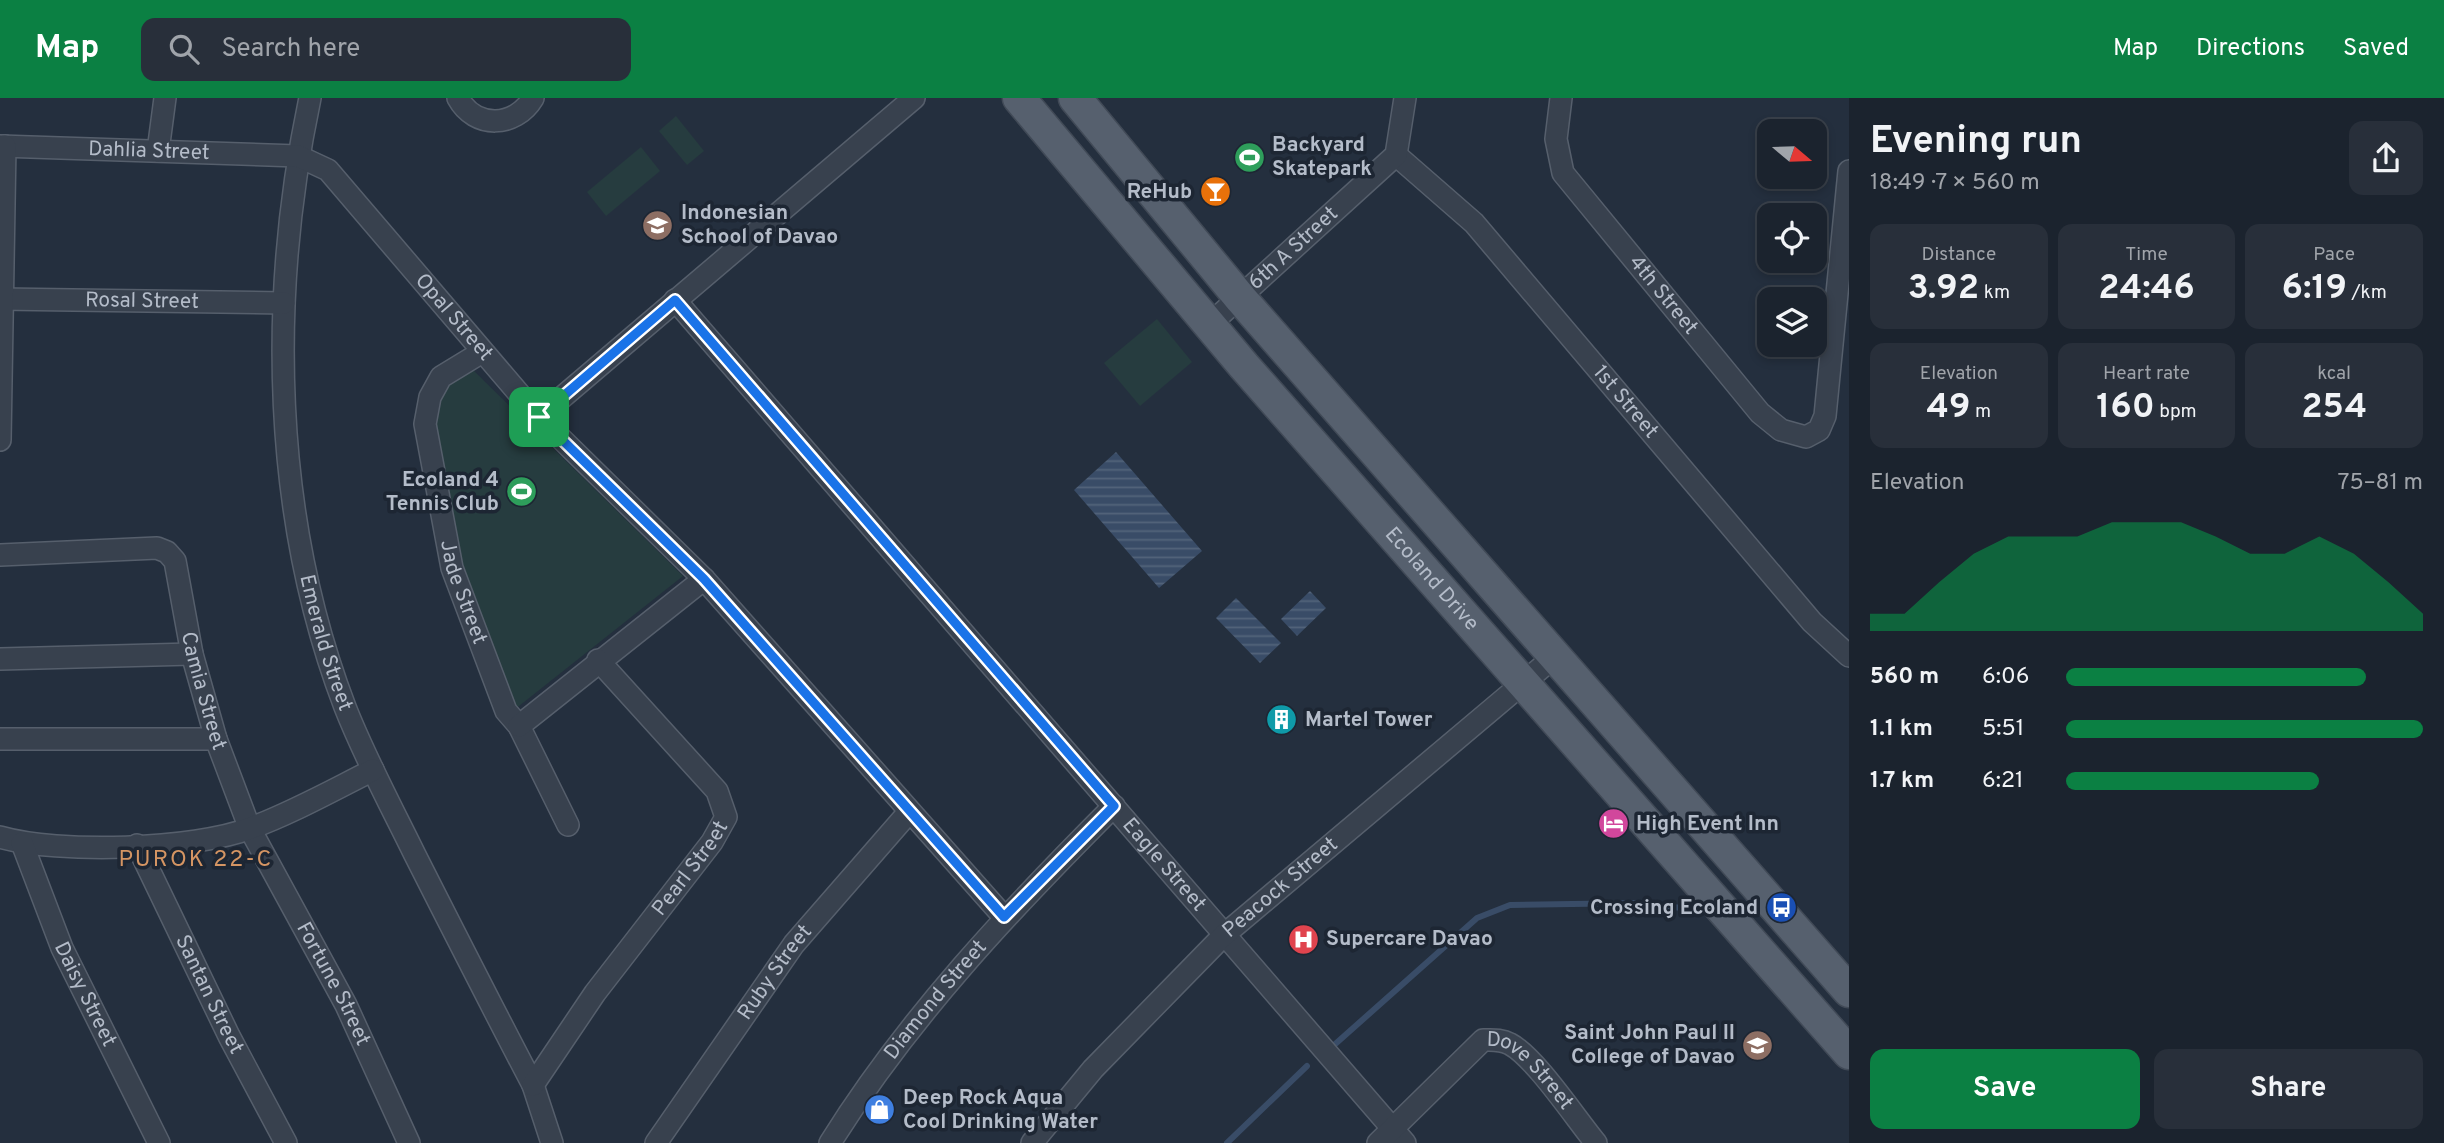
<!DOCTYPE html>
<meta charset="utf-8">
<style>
:root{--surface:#1b232e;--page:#282f3a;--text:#f1f3f6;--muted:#a0a4aa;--line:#39404a;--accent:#0b8043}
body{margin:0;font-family:Overpass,sans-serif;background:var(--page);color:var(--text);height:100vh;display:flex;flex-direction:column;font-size:26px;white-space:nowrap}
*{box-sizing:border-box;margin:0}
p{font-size:23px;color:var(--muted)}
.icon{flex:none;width:38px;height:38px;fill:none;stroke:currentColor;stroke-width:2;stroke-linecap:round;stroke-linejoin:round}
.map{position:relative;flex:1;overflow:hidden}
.panel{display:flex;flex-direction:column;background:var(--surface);width:595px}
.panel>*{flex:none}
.needle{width:46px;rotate:109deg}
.fabs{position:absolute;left:1757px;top:21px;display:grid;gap:14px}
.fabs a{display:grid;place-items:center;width:70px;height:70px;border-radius:14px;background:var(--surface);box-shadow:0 4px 10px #0003,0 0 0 2px var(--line);font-size:35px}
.pin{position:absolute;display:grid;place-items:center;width:60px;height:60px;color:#fff;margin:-30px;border-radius:14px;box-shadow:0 4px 10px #0006}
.round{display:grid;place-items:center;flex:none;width:74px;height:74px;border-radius:14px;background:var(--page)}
.summary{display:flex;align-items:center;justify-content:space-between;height:119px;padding:0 21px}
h1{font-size:38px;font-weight:700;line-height:52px}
.figures{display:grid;grid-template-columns:repeat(3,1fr);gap:10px;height:119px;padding:7px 21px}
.figures div{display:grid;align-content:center;border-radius:14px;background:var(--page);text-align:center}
.figures b{font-size:35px;font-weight:700}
.figures small{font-size:19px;font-weight:400}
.figures p{font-size:19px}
.chart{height:196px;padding:14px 21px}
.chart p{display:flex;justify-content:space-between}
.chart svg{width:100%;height:126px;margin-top:7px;fill:var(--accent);opacity:.7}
.button{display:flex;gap:14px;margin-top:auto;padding:14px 21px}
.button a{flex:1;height:80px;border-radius:14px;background:var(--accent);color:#fff;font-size:28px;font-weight:700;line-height:80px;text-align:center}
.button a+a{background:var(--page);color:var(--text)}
ul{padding:0 21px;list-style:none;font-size:23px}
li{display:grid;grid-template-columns:112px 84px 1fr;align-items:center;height:52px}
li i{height:18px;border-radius:9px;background:var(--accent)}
header{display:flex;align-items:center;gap:42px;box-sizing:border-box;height:98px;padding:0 35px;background:var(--accent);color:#fff}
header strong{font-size:33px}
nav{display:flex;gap:38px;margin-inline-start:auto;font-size:24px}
.search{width:490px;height:63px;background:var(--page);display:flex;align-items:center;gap:18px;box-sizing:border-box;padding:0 24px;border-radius:14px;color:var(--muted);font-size:26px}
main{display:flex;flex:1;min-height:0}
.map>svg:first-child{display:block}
</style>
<header>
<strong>Map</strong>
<div class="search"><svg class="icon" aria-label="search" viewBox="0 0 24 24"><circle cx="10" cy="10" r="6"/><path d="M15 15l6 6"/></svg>Search here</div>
<nav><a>Map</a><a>Directions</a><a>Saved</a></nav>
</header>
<main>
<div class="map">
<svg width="1849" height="1045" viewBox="0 0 1849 1045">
<defs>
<pattern id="water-rules" width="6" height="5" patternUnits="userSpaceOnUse" patternTransform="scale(1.75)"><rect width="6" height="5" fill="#394c67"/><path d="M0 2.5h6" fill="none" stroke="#53647b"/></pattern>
</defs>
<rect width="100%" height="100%" fill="#242f3e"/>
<!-- garden -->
<g fill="#263c3f">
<path d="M676,18L704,53L687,67L659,33Z"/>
<path d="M641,49L660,73L606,118L587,94Z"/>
<path d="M1157,221L1192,264L1140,308L1104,265Z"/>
<path d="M471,270L683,478L514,612L464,486L435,321L441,293L450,282Z"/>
</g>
<!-- water -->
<g fill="url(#water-rules)">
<path d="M1116,354L1202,453L1159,490L1074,392Z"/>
<path d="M1310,493L1326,510L1297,538L1281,521Z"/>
<path d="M1236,500L1281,545L1260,565L1216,520Z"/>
</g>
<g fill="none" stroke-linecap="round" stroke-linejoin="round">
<!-- stream -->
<g stroke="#394c67" stroke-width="6">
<path d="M1333,948L1477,820L1510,807L1637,805L1682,810"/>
<path d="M1227,1045L1307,968"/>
</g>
<defs>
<g id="minor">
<path id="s1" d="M310,0C268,199 272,418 345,609C365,660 391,708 415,757C454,834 493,911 533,987L552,1045"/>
<path d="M458,0C475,31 515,30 533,0"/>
<path id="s2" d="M1561,0L1556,41L1563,75L1760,315L1781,332L1806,339L1819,332L1825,318L1849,73"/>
<path id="s3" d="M0,48L298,58L328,72L539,319L704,481L1004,819"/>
<path d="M158,53L165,0"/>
<path id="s4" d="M1396,57L1474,125L1812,524L1849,558"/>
<path id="s5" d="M0,201L284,205"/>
<path id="s6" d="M675,202L1405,1045"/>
<path id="s7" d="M1209,227L1396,57L1405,0"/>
<path id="s8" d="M482,254L441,279L430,299L425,326L452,470L506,613L519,628L568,727"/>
<path d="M539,319L914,0"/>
<path d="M0,342L5,48"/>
<path id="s9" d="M0,457L157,450L167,454L175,463L192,556L216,641L250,731L346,907L409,1045"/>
<path d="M0,561L192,556"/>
<path d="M519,628L704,481"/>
<path d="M0,641H216"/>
<path d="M0,739C59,756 193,752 251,730C292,715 333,692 373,672"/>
<path id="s10" d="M22,745L62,850L159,1045"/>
<path id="s11" d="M137,747L229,938L286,1045"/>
<path id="s12" d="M533,987L595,895L712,744L726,719L717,693L598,562"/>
<path id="s13" d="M656,1045L794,846L909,714"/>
<path id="s14" d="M830,1045C908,920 1010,812 1114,708"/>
<path id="s15" d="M1032,1045L1093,971L1224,837L1554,559"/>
<path id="s16" d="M1378,1045L1483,942C1493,942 1501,941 1510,946C1535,959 1576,1021 1596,1045"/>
</g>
<g id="primary">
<path id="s17" d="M1019,0L1244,268L1849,955"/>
<path d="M1075,0L1241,201L1849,893"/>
</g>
</defs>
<!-- minor casing -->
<use href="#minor" stroke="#565f6c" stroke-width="24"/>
<!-- primary casing -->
<use href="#primary" stroke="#414a57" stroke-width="35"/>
<!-- minor -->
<use href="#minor" stroke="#38414e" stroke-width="21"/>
<!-- primary -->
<use href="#primary" stroke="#56606e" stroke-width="32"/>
</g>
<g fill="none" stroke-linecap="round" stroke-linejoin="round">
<defs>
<path id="route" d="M675,202L1114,708L1004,819L704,481L539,319Z"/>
</defs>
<!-- route casing -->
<use href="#route" stroke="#fff" stroke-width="14"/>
<!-- route -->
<use href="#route" stroke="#1a73e8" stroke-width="9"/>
</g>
<!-- icons -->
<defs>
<symbol id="stadium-disc" viewBox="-11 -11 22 22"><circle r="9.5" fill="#2e9e5b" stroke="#1d2633"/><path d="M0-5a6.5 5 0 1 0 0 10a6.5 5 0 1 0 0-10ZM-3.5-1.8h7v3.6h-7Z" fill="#fff"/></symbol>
<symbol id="bar-disc" viewBox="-11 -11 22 22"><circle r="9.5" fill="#e8710a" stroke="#1d2633"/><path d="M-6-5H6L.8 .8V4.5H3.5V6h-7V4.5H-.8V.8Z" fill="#fff"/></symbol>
<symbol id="school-disc" viewBox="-11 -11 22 22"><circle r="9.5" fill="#8d6e63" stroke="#1d2633"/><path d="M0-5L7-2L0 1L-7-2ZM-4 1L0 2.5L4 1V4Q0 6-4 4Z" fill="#fff"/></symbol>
<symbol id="building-disc" viewBox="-11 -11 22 22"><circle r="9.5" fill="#0f9aa8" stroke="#1d2633"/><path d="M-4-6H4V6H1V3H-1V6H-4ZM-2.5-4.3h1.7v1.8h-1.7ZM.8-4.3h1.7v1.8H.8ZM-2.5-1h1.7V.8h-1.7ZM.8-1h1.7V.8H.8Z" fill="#fff"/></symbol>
<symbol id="hotel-disc" viewBox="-11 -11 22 22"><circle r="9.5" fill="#d1479c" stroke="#1d2633"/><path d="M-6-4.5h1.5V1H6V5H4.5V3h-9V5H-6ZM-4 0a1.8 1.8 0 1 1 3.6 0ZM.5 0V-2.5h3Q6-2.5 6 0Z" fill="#fff"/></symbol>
<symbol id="bus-disc" viewBox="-11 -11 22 22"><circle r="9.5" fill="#1a4fb4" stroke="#1d2633"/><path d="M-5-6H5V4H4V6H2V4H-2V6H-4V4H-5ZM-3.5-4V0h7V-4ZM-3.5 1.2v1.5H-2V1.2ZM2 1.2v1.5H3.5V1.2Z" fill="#fff"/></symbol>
<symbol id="hospital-disc" viewBox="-11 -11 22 22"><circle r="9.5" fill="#e0444e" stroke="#1d2633"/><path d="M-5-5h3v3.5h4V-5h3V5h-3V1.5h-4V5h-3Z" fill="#fff"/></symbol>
<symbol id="university-disc" viewBox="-11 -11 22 22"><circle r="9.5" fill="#8d6e63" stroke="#1d2633"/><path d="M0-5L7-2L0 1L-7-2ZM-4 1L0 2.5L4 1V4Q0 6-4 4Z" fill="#fff"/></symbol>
<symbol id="shop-disc" viewBox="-11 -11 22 22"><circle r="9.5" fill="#3f7fe0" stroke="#1d2633"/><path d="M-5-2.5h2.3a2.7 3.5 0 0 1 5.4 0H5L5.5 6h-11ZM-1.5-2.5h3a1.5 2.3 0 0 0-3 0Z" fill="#fff"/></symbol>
</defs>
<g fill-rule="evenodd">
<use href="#stadium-disc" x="1232" y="42" width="35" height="35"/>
<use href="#bar-disc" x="1198" y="76" width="35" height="35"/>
<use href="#school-disc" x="640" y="110" width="35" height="35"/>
<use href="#stadium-disc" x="504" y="376" width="35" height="35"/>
<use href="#building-disc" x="1264" y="604" width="35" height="35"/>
<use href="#hotel-disc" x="1596" y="708" width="35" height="35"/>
<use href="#bus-disc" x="1764" y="792" width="35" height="35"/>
<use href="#hospital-disc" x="1286" y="824" width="35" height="35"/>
<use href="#university-disc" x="1740" y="930" width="35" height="35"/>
<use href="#shop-disc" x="862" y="994" width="35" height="35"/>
</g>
<g text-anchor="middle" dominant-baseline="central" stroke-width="7" stroke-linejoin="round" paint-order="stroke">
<!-- poi labels -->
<g font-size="21" font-weight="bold" fill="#b4bcc9" stroke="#1d2633" text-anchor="start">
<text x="1272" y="47">Backyard<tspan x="1272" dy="24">Skatepark</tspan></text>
<text x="1192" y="94" text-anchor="end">ReHub</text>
<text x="681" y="115">Indonesian<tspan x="681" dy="24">School of Davao</tspan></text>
<text x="499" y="382" text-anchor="end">Ecoland 4<tspan x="499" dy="24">Tennis Club</tspan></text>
<text x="1305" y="622">Martel Tower</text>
<text x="1636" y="726">High Event Inn</text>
<text x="1758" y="810" text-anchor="end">Crossing Ecoland</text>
<text x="1326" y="841">Supercare Davao</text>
<text x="1735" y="935" text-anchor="end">Saint John Paul II<tspan x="1735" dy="24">College of Davao</tspan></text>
<text x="903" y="1000">Deep Rock Aqua<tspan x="903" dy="24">Cool Drinking Water</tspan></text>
</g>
<!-- street labels -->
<g font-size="21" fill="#b4bcc9" stroke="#1d2633">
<text stroke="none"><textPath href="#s3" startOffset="149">Dahlia Street</textPath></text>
<text stroke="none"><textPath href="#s7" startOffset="114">6th A Street</textPath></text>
<text stroke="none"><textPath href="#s2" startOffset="234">4th Street</textPath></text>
<text stroke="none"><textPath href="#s5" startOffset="142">Rosal Street</textPath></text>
<text stroke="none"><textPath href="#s3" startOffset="525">Opal Street</textPath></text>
<text stroke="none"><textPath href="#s4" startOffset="338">1st Street</textPath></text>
<text stroke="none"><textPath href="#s17" startOffset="634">Ecoland Drive</textPath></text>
<text stroke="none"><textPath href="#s8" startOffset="271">Jade Street</textPath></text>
<text stroke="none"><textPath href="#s1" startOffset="551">Emerald Street</textPath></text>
<text stroke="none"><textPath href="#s9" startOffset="313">Camia Street</textPath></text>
<text stroke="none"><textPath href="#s6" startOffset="747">Eagle Street</textPath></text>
<text stroke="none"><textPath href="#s12" startOffset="268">Pearl Street</textPath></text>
<text stroke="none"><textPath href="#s15" startOffset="357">Peacock Street</textPath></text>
<text stroke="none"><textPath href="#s13" startOffset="208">Ruby Street</textPath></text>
<text stroke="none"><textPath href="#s9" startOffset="635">Fortune Street</textPath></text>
<text stroke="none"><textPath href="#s10" startOffset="164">Daisy Street</textPath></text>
<text stroke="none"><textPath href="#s11" startOffset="166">Santan Street</textPath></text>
<text stroke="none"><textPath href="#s14" startOffset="178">Diamond Street</textPath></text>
<text stroke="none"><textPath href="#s16" startOffset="206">Dove Street</textPath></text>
</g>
<!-- neighbourhood labels -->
<g font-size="23" letter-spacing="2" fill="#d59563" stroke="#1d2633">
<text x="196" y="762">PUROK 22-C</text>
</g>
</g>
</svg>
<div class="fabs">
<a><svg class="needle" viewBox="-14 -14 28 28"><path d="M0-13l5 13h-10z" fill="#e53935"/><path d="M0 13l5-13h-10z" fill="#a0a4aa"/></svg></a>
<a><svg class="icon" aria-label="locate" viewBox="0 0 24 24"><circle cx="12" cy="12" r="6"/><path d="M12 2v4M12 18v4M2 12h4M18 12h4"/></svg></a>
<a><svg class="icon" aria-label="layers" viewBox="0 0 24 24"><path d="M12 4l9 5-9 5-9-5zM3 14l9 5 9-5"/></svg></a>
</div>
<div class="pin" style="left:539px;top:319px;background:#1e9e55"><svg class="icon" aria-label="arrive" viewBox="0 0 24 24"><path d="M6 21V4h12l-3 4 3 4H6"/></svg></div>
</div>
<section class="panel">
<div class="summary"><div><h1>Evening run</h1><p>18:49 · 7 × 560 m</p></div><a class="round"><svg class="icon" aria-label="share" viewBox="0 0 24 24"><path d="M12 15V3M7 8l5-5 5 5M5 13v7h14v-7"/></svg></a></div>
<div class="figures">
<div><p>Distance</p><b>3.92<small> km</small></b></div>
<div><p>Time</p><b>24:46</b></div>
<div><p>Pace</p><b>6:19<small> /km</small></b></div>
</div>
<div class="figures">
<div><p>Elevation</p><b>49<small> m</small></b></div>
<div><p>Heart rate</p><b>160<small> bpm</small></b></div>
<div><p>kcal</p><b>254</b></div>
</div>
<div class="chart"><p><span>Elevation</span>75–81 m</p>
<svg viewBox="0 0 160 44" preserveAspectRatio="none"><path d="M0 44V38L10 38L20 27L30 17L40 11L50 11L60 11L70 6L80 6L90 6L100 11L110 17L120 17L130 11L140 17L150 27L160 38V44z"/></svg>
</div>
<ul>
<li><b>560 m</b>6:06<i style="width:84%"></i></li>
<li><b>1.1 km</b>5:51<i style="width:100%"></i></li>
<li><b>1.7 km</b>6:21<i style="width:71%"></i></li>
</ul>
<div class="button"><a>Save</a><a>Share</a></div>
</section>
</main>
